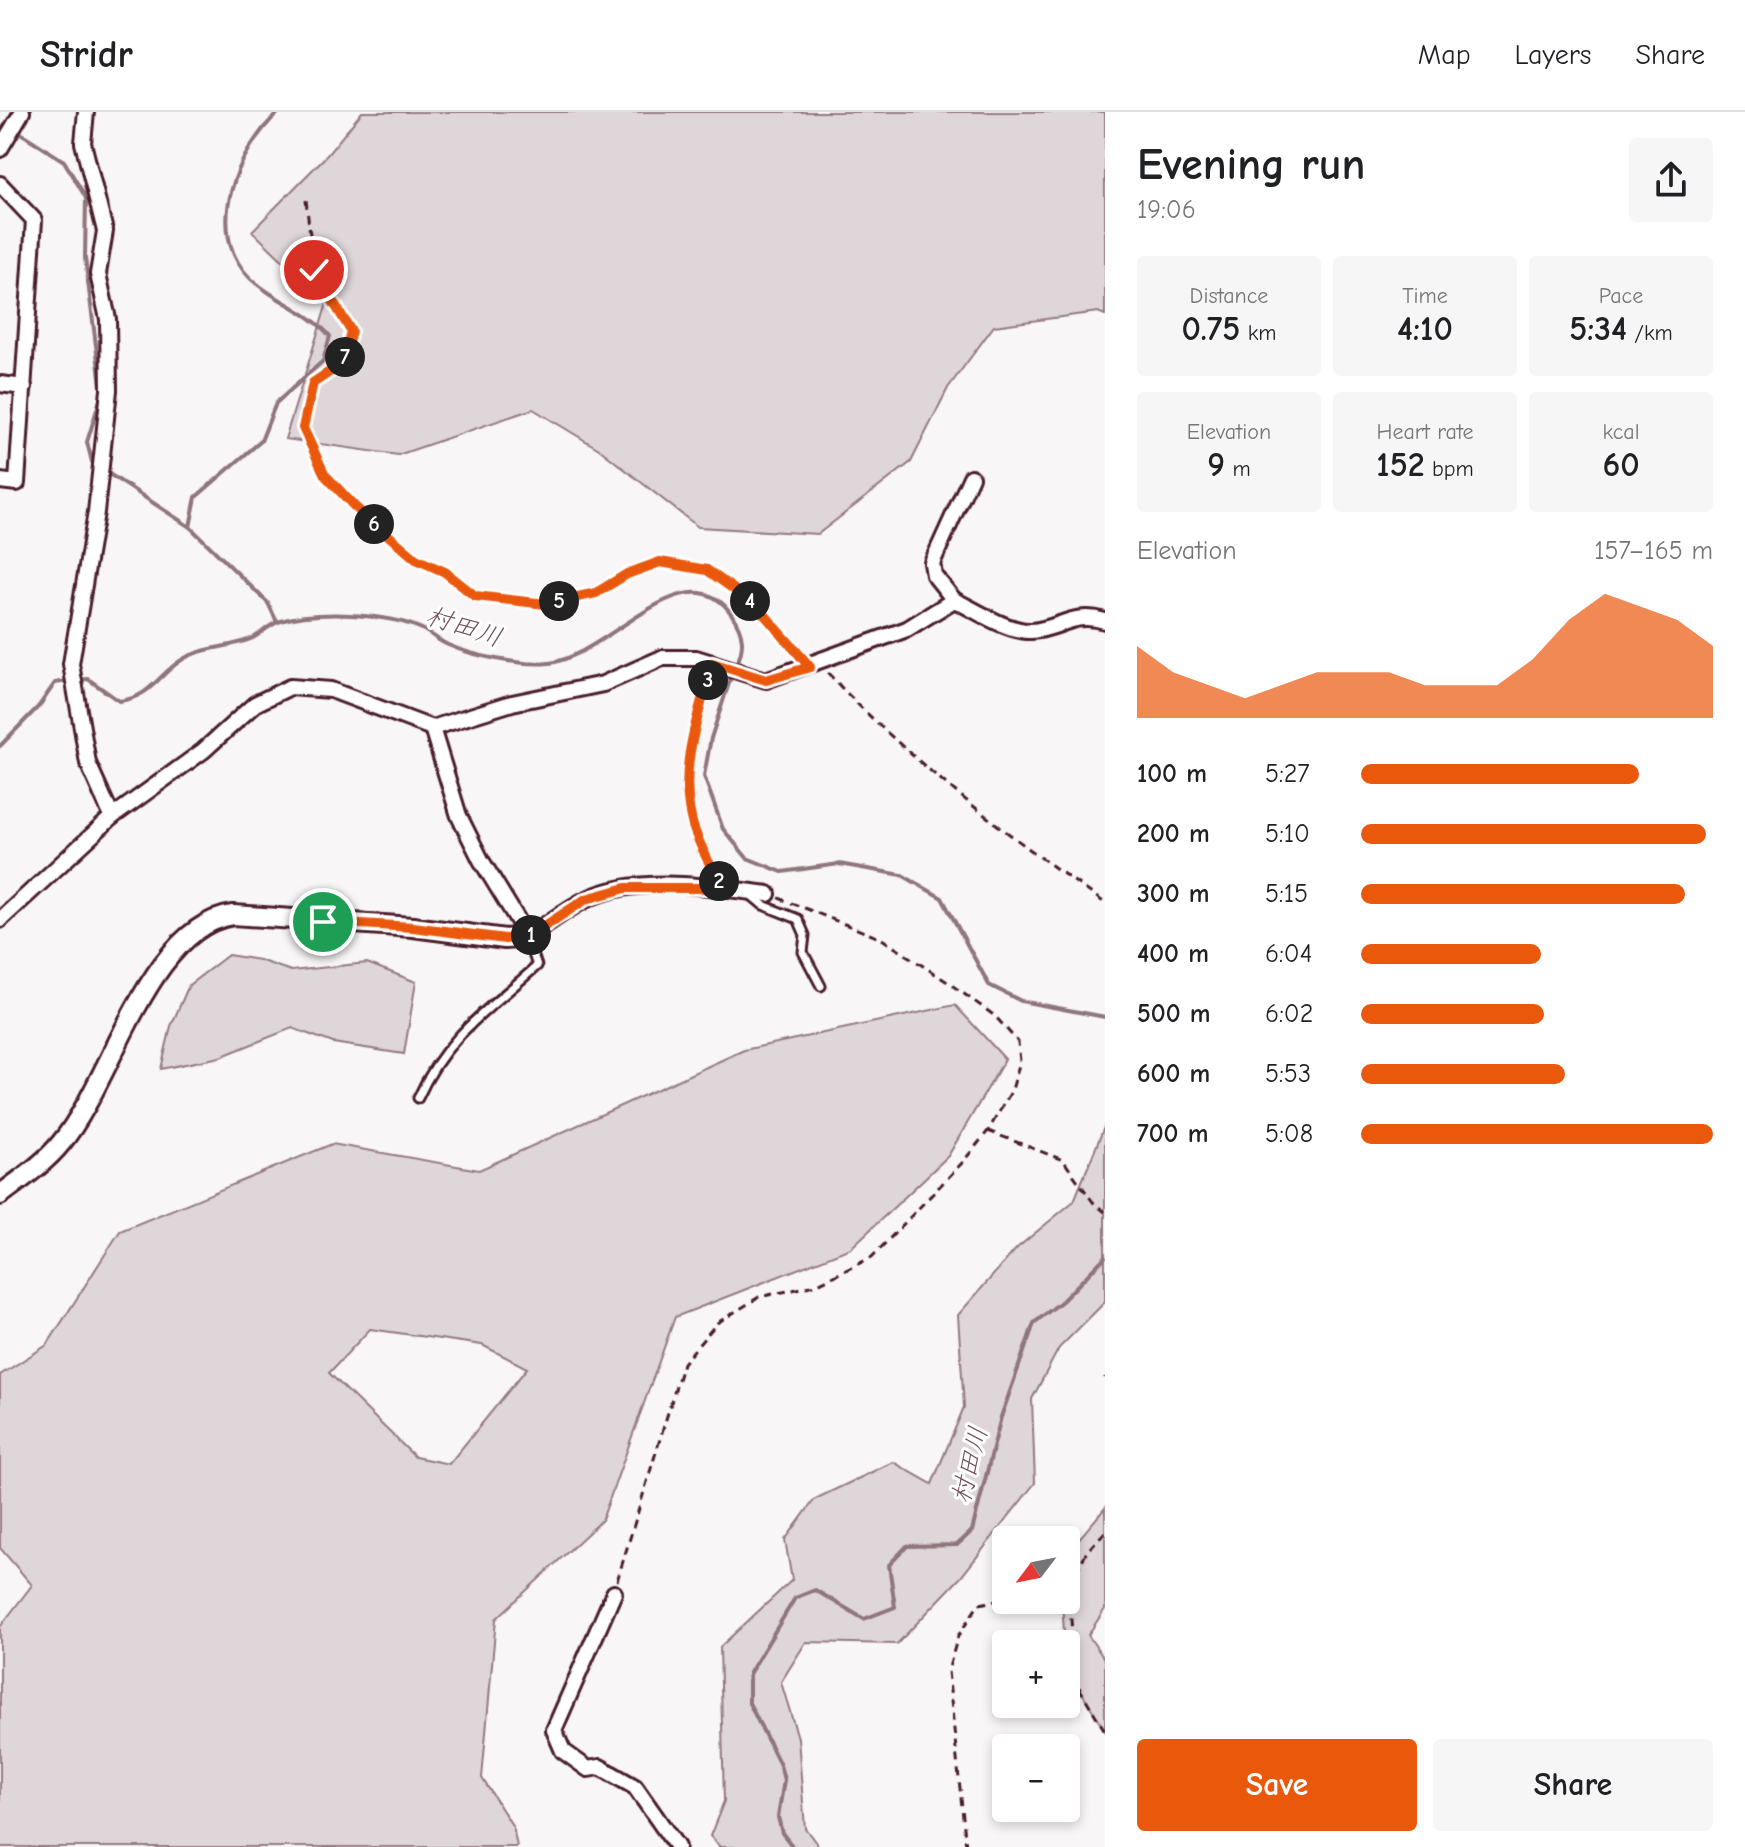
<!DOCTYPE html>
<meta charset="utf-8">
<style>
:root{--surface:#fff;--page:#f6f6f6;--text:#202124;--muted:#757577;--line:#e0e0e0;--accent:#ea580c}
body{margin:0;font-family:"Comic Neue","Klee One",sans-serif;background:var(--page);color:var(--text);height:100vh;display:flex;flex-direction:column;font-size:30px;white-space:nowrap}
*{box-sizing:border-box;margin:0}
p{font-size:26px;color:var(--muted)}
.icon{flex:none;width:44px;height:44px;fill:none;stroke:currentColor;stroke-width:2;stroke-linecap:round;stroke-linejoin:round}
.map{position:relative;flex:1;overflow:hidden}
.drawer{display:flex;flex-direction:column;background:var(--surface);width:640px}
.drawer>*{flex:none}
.needle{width:52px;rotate:238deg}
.buttons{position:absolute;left:992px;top:1414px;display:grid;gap:16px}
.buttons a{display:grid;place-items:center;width:88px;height:88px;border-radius:8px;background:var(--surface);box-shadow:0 4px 12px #0003;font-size:40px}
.pin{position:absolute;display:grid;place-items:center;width:68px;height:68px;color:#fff;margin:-34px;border:4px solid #fff;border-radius:50%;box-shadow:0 2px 8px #0007}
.km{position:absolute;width:40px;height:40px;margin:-20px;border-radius:50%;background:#222;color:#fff;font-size:22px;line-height:40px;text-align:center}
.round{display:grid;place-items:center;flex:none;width:84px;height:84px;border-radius:8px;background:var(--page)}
.head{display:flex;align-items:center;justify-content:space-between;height:136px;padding:0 32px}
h1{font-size:44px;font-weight:700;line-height:60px}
.metrics{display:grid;grid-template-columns:repeat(3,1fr);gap:12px;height:136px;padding:8px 32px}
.metrics div{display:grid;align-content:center;border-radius:8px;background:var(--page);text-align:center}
.metrics b{font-size:34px;font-weight:700}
.metrics small{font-size:22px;font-weight:400}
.metrics p{font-size:22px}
.chart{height:224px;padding:16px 32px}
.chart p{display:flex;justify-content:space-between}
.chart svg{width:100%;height:144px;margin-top:8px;fill:var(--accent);opacity:.7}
.cta{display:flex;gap:16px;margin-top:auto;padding:16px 32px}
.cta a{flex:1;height:92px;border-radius:8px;background:var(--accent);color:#fff;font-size:32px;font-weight:700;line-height:92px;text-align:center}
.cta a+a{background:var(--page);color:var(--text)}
ul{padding:0 32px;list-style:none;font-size:26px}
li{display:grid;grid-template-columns:128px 96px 1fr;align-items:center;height:60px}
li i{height:20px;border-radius:10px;background:var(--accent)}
header{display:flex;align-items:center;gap:48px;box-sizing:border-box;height:112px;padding:0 40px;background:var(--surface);border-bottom:2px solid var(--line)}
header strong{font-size:38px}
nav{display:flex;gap:44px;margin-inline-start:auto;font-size:28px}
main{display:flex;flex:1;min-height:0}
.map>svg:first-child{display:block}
</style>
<header>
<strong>Stridr</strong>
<nav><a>Map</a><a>Layers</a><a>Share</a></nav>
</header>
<main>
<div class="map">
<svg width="1105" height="1735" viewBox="0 0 1105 1735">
<rect width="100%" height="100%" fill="#f8f6f7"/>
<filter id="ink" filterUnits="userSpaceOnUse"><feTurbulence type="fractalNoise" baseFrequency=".0125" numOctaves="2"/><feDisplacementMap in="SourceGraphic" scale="16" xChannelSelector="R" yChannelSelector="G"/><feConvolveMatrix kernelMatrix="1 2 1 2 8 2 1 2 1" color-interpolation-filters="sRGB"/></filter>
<g filter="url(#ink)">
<!-- green -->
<g fill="#ded6d9" stroke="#947a82" stroke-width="2" fill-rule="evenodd">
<path d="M362,0H1105V203L1098,200L994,214L948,276L911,350L818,422L698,415L599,337L533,297L398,343L285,327L327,191L252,119L328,42Z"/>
<path d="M228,843L259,848L291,859L367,851L416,870L404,942L333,931L292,916L220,945L161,957L171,914L189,873Z"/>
<path d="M955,893L1005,947L948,1044L851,1136L675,1205L602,1408L496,1507L482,1666L513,1715L517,1735H0V1515L32,1473L0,1436V1263L47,1233L120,1119L332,1032L479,1058L744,938ZM370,1217L482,1233L527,1256L449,1352L415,1345L329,1261Z"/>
<path d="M1105,1013V1190L1059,1236L1032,1287L1035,1371L961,1465L897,1532L806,1530L781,1570L798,1626L805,1716L819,1735H720L710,1724L724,1689L720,1535L792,1468L785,1428L815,1387L893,1350L932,1372L964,1295L958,1203L1017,1136L1074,1089Z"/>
<path d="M1105,1396V1497L1088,1523L1105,1548V1619L1066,1554L1062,1488H1066V1442Z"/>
</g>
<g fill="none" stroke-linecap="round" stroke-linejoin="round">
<!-- stream -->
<g stroke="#8f747b" stroke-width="4">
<path d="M16,18L64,49L86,86L85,146L102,281L87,330L92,350L96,353"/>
<path d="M103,358L190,415L268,491L277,510"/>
<path d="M190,415L196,385L261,329L276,291L323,249L330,224C308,198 274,189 250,166C203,119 237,38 279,0"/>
<path d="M732,562L711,626L704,664L723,717L747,746L782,760L839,752L902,763L942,786L989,873L1021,889L1105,905"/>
<path d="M77,568L88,567L119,589C152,585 157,563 183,547C203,535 231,536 253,526C261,522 269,513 278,510C315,498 387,501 422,517C431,522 439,529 448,533C473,544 522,554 549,551C608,544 687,435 732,503C744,521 745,535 736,554"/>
<path d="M0,634L39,594L55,571L68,569"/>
<path d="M793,1735L782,1721L778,1705L784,1668L780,1653L749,1591V1562L795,1486L815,1478L864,1507L895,1495L889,1453L907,1434L957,1433L972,1419L1001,1305L1034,1211L1062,1189L1105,1145"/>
</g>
<defs>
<g id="service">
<path d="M712,551C698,606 677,658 693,714C700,735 712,756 722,776"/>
<path d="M751,783L763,793L798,807L805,823L803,840L821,874"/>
<path d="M418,986C446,924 488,898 537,854L528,827"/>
</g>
<g id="minor">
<path d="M86,0L83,31L105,119L98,162L108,207L109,278L96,400L71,552L88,651L112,705"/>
<path d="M0,37L22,0"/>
<path d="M0,72L34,108L17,371L0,369"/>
<path d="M0,272L24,275"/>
<path d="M954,488L934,463L932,451L971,365"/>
<path d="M432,616L459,704L481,748L528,825C546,813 565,798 585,788C637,762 712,775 768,782"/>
<path d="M0,808L112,705L203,639L255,592L290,575L331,578L432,616L512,591L603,572L662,546H696L766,568L907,517L954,488C976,498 1007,520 1031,519C1061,517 1072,499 1105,509"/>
<path d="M614,1481L554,1618L563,1639L588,1657L600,1655L635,1675L677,1735"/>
</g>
<path id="tertiary" d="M0,1083C21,1067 45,1051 61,1031C112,970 148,815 233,803L413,815L505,827L528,825"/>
</defs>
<!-- service casing -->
<use href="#service" stroke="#4a1f2b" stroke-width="13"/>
<!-- minor casing -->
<use href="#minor" stroke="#4a1f2b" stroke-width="20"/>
<!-- tertiary casing -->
<use href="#tertiary" stroke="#4a1f2b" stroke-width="24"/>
<!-- path -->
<g stroke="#4a1f2b" stroke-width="3" stroke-dasharray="8 6" stroke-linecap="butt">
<path d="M306,88L314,158L351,219L343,251L313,271L303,316L325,363L355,395L416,447L445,460L475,484L546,492L596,481L627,462L660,450L707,458L757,494L800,543"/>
<path d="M828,561C903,644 1012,727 1105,791"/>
<path d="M988,1019L1063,1048L1093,1090L1105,1100"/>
<path d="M1105,1265V1266"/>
<path d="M1105,1420L1087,1439L1068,1476L1077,1572L1105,1619"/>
<path d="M617,1469L683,1251L717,1211L759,1185L816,1173L872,1145L962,1051L988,1019L1012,978L1020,949L1018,930L995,904L946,869L882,827L779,786"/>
<path d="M966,1735L948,1559L958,1524L979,1492L1006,1487"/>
</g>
<!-- service -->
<use href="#service" stroke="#fff" stroke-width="7"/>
<!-- minor -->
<use href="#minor" stroke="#fff" stroke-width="14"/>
<!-- tertiary -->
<use href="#tertiary" stroke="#fff" stroke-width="18"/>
</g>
</g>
<g fill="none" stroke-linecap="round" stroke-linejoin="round" filter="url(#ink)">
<defs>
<path id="route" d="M314,158L351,219L343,251L313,271L303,316L325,363L355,395L416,447L445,460L475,484L546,492L596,481L627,462L660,450L707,458L757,494L810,555L766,568L712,551C698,606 677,658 693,714C700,735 712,756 722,776H626L586,787L528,825L505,827L413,815L323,810"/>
</defs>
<!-- route casing -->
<use href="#route" stroke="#fff" stroke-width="16"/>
<!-- route -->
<use href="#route" stroke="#ea580c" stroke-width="10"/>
</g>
<g text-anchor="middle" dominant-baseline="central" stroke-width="6" stroke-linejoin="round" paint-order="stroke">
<!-- water labels -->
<g font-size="26" font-style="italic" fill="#72515a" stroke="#fff">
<text transform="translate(464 515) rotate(18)">村田川</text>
<text transform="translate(970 1353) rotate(-76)">村田川</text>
</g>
</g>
</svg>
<div class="buttons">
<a><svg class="needle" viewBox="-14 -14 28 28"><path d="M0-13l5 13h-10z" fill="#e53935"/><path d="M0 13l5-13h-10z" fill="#757577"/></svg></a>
<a>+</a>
<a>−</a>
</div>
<div class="pin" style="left:323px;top:810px;background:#1e9e55"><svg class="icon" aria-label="arrive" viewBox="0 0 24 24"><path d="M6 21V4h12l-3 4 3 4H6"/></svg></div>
<div class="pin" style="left:314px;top:158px;background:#d93025"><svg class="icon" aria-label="check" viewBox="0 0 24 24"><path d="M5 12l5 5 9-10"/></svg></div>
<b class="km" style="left:531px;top:823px">1</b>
<b class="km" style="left:719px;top:769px">2</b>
<b class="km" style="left:708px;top:568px">3</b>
<b class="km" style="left:750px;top:489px">4</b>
<b class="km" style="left:559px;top:489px">5</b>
<b class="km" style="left:374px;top:412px">6</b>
<b class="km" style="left:345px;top:245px">7</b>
</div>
<section class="drawer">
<div class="head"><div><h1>Evening run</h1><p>19:06</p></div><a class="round"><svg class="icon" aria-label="share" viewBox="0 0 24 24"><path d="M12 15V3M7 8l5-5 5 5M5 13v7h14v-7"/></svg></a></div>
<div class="metrics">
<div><p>Distance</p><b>0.75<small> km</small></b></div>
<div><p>Time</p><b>4:10</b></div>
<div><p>Pace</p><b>5:34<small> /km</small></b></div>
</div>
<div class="metrics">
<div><p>Elevation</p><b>9<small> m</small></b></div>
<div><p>Heart rate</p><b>152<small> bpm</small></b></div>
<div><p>kcal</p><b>60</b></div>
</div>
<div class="chart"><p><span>Elevation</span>157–165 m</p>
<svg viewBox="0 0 160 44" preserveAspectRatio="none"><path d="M0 44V22L10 30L20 34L30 38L40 34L50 30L60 30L70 30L80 34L90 34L100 34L110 26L120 14L130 6L140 10L150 14L160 22V44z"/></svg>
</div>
<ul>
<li><b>100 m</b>5:27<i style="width:79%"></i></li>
<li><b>200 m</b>5:10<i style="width:98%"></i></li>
<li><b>300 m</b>5:15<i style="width:92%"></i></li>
<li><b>400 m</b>6:04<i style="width:51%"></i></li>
<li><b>500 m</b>6:02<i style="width:52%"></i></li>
<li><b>600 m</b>5:53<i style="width:58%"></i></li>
<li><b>700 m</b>5:08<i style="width:100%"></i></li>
</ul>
<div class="cta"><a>Save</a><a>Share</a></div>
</section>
</main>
